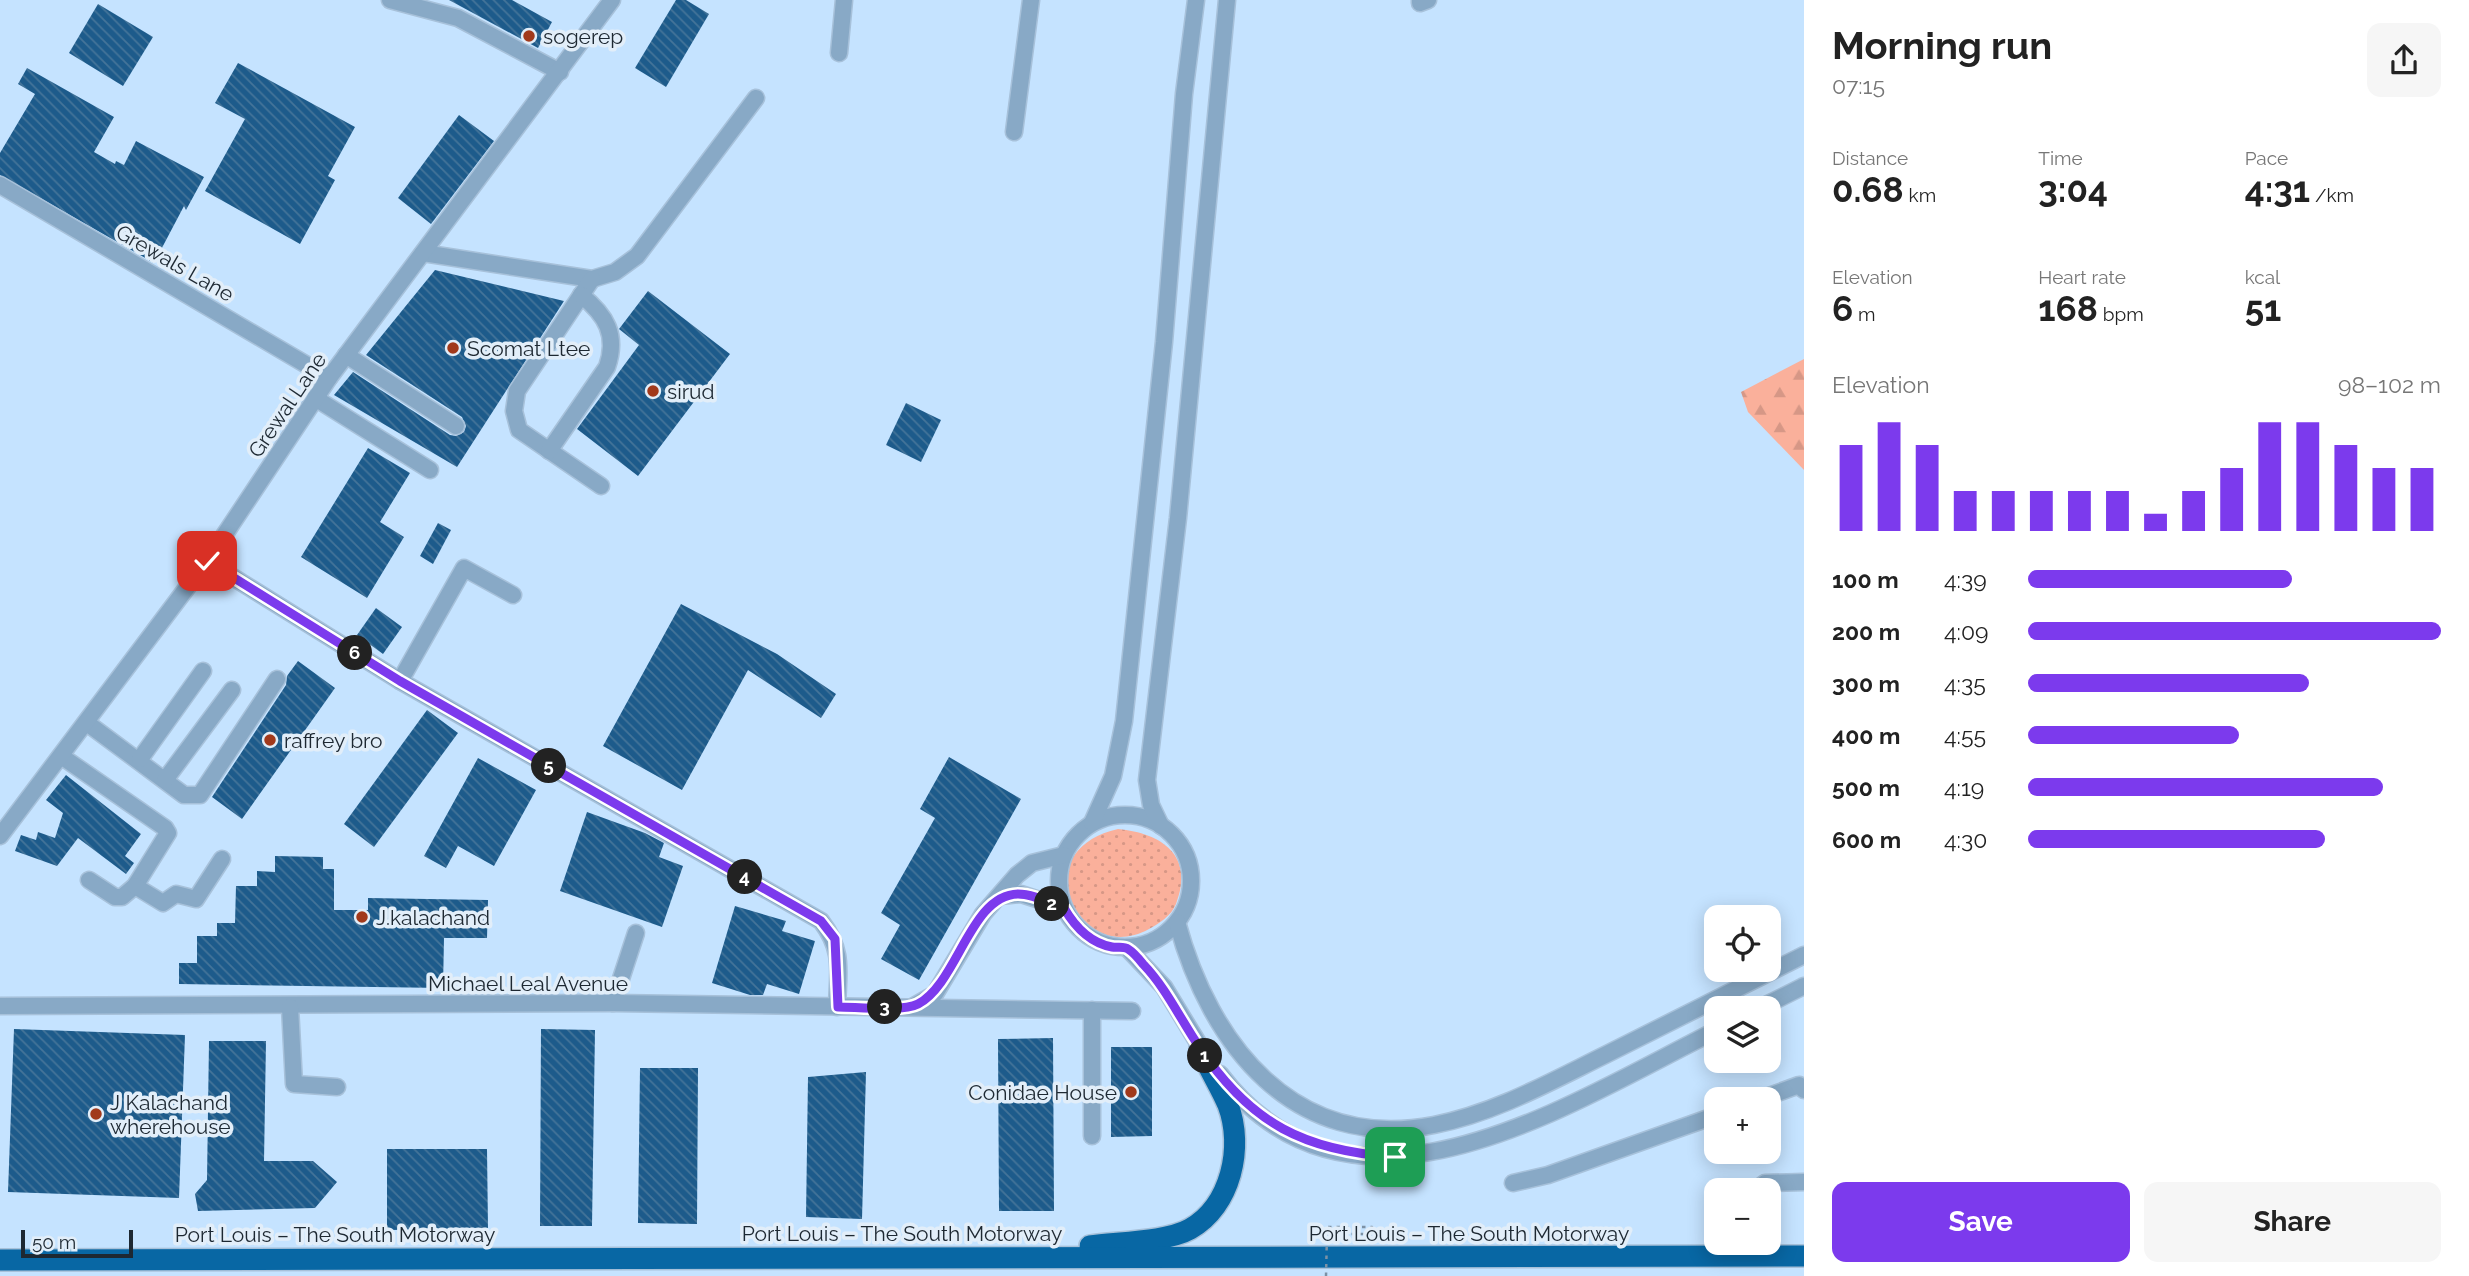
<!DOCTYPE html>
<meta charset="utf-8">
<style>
:root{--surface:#fff;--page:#f6f6f6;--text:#222;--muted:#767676;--accent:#7c3aed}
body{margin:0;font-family:Raleway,sans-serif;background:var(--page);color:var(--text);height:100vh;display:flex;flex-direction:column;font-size:26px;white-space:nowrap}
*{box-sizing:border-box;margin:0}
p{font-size:23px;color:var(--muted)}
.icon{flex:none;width:38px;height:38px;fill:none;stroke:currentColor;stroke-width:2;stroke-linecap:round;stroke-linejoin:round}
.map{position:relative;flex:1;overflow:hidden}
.panel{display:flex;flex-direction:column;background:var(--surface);width:665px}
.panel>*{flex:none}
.buttons{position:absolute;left:1704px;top:905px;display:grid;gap:14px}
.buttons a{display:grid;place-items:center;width:77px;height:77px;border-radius:14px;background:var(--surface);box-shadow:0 4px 18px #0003;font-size:35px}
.scale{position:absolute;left:21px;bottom:18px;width:112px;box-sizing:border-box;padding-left:7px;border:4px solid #1d2832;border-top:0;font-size:19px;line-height:24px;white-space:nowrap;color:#1d2832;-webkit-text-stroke:5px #e2eef9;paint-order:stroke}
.pin{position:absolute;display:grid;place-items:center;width:60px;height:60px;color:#fff;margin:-30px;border-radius:14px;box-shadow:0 4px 10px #0006}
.km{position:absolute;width:35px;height:35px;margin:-18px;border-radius:50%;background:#222;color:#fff;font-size:19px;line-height:35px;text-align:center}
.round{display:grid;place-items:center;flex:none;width:74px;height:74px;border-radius:14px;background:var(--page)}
.overview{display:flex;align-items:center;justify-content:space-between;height:119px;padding:0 28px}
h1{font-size:38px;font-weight:700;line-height:52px}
.figures{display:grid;grid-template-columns:repeat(3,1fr);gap:10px;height:119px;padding:7px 28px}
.figures div{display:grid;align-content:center}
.figures b{font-size:35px;font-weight:700}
.figures small{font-size:19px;font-weight:400}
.figures p{font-size:19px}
.chart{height:196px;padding:14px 28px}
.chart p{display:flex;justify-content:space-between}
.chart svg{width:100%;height:126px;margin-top:7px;stroke:var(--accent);stroke-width:6}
.primary-button{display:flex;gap:14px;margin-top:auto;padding:14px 28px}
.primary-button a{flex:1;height:80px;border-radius:14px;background:var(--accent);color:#fff;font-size:28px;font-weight:700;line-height:80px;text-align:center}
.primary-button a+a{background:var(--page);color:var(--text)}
ul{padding:0 28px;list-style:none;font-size:23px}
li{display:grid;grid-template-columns:112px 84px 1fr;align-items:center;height:52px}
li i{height:18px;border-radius:9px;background:var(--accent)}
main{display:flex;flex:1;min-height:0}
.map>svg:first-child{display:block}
</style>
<main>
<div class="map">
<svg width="1804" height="1276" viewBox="0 0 1804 1276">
<defs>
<pattern id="grass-dots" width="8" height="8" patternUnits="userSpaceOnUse" patternTransform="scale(1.75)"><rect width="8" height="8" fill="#fab09b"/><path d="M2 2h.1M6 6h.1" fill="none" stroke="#d69786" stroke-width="1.8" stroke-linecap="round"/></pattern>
<pattern id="forest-firs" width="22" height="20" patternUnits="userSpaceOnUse" patternTransform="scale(1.75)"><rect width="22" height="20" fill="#fab09b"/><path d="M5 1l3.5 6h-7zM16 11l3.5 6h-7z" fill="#d69786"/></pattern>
<pattern id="building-back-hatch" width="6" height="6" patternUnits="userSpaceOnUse" patternTransform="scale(1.75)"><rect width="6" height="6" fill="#1d5b8b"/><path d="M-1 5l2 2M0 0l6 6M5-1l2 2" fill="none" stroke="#447499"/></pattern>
</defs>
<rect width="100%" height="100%" fill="#c5e3ff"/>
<!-- grass -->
<path fill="url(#grass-dots)" d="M1118,829C1162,833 1195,856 1176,904C1171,916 1160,923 1149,929C1079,968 1021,851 1118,829Z"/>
<!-- forest -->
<path fill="url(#forest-firs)" d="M1804,359V470L1748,412L1741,392Z"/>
<!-- building -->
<g fill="url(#building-back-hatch)">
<path d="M449,0H512L552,22L538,48Z"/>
<path d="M676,0H686L709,14L666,87L635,68Z"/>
<path d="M98,4L153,37L123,86L69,53Z"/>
<path d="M238,63L355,127L328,176L335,180L300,244L205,191L245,119L215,103Z"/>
<path d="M27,68L114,117L94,152L115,164L116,161L124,165L136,141L204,177L186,210L184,206L154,263L0,175V153L35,94L18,84Z"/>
<path d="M459,115L494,141L431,224L398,198Z"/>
<path d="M435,270L564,301L457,467L334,395L353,372L450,435L456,436L464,432L466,426L462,417L366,355Z"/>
<path d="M648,291L730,354L638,476L577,429L639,345L619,329Z"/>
<path d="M906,403L941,420L921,462L886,445Z"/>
<path d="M368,448L410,473L380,522L404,537L367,598L301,557Z"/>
<path d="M438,523L451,530L433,564L420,556Z"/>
<path d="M681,604L777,654L836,694L821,718L748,670L682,790L603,746Z"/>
<path d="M376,608L402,627L383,654L357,635Z"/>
<path d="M298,661L335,688L242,819L212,797L286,685L287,676Z"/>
<path d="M427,710L458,733L374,847L344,824Z"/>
<path d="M949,757L1021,799L919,980L881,959L900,925L881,913L935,818L920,809Z"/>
<path d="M478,758L536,790L494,866L458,846L446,868L424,856Z"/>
<path d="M66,775L141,834L125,856L134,863L126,874L78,838L57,866L15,851L21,835L36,840L38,832L55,838L63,813L46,800Z"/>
<path d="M587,812L645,833L664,843L659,857L683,866L662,927L560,891Z"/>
<path d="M275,856L323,857V869H334V910H368V898L488,900L487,938H444L443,988L179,984V963H197V936H217V923H235L236,886H257V871L275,872Z"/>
<path d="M735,906L786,921L782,931L815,941L799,994L767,984L763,995H750L712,983Z"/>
<path d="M14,1029L185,1035L179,1198L8,1192Z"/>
<path d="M541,1029L595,1030L592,1226H540Z"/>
<path d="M1053,1038L1054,1211H999L998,1039Z"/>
<path d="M209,1041H266L264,1161H313L337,1182L315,1208L198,1211L195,1194L207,1180Z"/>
<path d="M1111,1047H1152V1136L1111,1137Z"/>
<path d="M640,1068H698L697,1224L638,1223Z"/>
<path d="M866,1072L862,1219L806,1217L808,1077Z"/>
<path d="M387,1149H487L488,1229L387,1230Z"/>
</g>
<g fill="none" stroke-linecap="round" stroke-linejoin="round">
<defs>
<g id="minor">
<path d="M390,0L458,18L560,72"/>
<path d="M1420,0V3L1428,0"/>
<path d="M839,53L844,0"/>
<path d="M1014,132L1031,0"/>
<path d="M0,185L329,378"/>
<path d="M423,253L592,279L615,272L637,256L756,98"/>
<path d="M592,279L517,391L514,411L519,430L601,486"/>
<path d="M346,355L456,426"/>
<path d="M315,398L430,470"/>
<path d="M549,451L607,367C618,335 606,315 581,295"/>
<path d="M207,561L400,681L821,921C844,951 838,971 837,1007"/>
<path d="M400,681L464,568L513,595"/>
<path d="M87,723L184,795H200L277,679"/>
<path d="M61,756L165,828L168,833L135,886L122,897H115L89,880"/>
<path d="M140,759L203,671"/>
<path d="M165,780L232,690"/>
<circle cx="1125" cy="881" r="66"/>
<path d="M1092,823L1113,776L1124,721L1164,342L1184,94L1196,0"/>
<path d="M1161,826L1151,805L1147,780L1178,518L1227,0"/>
<path d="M0,836L207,561L329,378L612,0"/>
<path d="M135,886L163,903L176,894L196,899L222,859"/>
<path d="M1000,896L1021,894L1064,908"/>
<path d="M1177,922C1210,1045 1294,1152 1434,1125C1495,1113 1550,1082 1605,1055C1672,1022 1738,988 1804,955"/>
<path d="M1127,948L1164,987L1206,1056"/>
<path d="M613,1003L636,933"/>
<path d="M0,1006L613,1003L1132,1011"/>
<path d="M914,1006L935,994L983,914L1017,875L1032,863L1064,855"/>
<path d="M290,1007L294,1084L337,1087"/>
<path d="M1760,1008L1804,986"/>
<path d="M1092,1010V1136"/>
<path d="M1220,1074C1353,1249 1571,1102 1717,1030"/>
<path d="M1761,1099L1799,1085L1804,1090"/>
<path d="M1513,1183L1548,1175L1717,1115"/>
<path d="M1756,1190L1765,1183L1804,1182"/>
</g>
<g id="highway">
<path d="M1090,1246C1117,1242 1167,1242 1190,1229C1231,1206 1244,1147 1228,1105C1220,1086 1208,1068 1200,1048"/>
<path d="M0,1260L1804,1256"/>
</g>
</defs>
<!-- minor casing -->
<use href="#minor" stroke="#a7c1da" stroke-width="19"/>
<!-- highway casing -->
<use href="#highway" stroke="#a7c1da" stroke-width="24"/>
<!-- path -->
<path stroke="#7c91a5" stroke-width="2.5" stroke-dasharray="3.5 5" stroke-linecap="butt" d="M1324,1240V1227H1372V1234H1327"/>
<!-- minor -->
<use href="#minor" stroke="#88a9c6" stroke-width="16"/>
<!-- highway -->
<use href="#highway" stroke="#0867a4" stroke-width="21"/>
<!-- path-bridge -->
<path stroke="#7c91a5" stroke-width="2.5" stroke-dasharray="3.5 5" stroke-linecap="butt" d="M1326,1276L1327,1234"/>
</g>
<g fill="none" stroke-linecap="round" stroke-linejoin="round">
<defs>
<path id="route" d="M207,561L400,681L821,921L835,939L838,1007C856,1007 903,1012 918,1004C958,983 970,895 1018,894C1033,894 1050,903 1064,908C1075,927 1090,943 1112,947C1117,948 1124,946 1128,949C1133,952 1139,959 1143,964C1167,989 1180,1019 1200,1048C1251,1124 1305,1151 1395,1157"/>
</defs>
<!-- route casing -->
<use href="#route" stroke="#fff" stroke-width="14"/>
<!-- route -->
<use href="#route" stroke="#7c3aed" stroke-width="9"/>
</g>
<!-- markers -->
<g fill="#a1391b" stroke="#e2eef9" stroke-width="2.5">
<circle cx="529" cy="36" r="7"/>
<circle cx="453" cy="348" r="7"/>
<circle cx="653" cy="391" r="7"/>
<circle cx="270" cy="740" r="7"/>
<circle cx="362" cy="917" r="7"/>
<circle cx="1131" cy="1092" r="7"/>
<circle cx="96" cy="1114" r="7"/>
</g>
<g text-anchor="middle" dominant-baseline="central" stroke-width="7" stroke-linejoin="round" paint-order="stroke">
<!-- poi labels -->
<g font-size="21" fill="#1d2832" stroke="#e2eef9" text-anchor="start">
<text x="543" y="36">sogerep</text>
<text x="467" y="348">Scomat Ltee</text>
<text x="667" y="391">sirud</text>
<text x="284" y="740">raffrey bro</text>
<text x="376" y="917">J.kalachand</text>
<text x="1117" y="1092" text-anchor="end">Conidae House</text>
<text x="110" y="1102">J Kalachand<tspan x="110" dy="24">wherehouse</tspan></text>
</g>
<!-- street labels -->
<g font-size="21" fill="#1d2832" stroke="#e2eef9">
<text transform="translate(175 263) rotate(30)">Grewals Lane</text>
<text transform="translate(287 405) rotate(-56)">Grewal Lane</text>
<text x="528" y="983">Michael Leal Avenue</text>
<text x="902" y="1233">Port Louis – The South Motorway</text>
<text x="1469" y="1233">Port Louis – The South Motorway</text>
<text x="335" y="1234">Port Louis – The South Motorway</text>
</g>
</g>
</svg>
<div class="buttons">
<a><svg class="icon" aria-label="locate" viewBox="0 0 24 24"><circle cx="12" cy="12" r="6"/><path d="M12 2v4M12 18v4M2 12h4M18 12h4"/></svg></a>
<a><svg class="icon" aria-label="layers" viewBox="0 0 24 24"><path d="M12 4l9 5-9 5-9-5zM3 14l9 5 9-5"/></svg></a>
<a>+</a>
<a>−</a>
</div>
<div class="scale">50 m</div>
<div class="pin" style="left:1395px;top:1157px;background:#1e9e55"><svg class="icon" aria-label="arrive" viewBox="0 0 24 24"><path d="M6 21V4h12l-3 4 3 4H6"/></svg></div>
<div class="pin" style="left:207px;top:561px;background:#d93025"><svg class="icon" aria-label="check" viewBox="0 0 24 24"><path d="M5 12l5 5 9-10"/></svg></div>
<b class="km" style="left:1205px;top:1056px">1</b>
<b class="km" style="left:1052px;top:904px">2</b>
<b class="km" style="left:885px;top:1007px">3</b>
<b class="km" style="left:745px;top:877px">4</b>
<b class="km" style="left:549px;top:766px">5</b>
<b class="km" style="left:355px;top:653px">6</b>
</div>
<section class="panel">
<div class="overview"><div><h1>Morning run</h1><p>07:15</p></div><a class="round"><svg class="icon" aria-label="share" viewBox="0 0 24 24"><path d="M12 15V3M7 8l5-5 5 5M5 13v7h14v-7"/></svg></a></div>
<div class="figures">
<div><p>Distance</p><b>0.68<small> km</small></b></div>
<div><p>Time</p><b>3:04</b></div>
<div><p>Pace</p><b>4:31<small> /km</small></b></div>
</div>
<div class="figures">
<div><p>Elevation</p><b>6<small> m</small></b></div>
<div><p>Heart rate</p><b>168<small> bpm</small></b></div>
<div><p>kcal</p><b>51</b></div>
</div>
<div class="chart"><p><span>Elevation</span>98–102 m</p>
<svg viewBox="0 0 160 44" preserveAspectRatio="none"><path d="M5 44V14M15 44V6M25 44V14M35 44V30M45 44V30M55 44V30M65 44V30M75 44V30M85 44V38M95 44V30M105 44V22M115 44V6M125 44V6M135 44V14M145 44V22M155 44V22"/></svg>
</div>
<ul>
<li><b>100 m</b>4:39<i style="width:64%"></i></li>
<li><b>200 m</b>4:09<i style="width:100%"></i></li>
<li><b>300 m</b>4:35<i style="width:68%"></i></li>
<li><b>400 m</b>4:55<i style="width:51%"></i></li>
<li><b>500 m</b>4:19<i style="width:86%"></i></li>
<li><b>600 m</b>4:30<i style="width:72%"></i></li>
</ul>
<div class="primary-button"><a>Save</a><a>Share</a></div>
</section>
</main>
